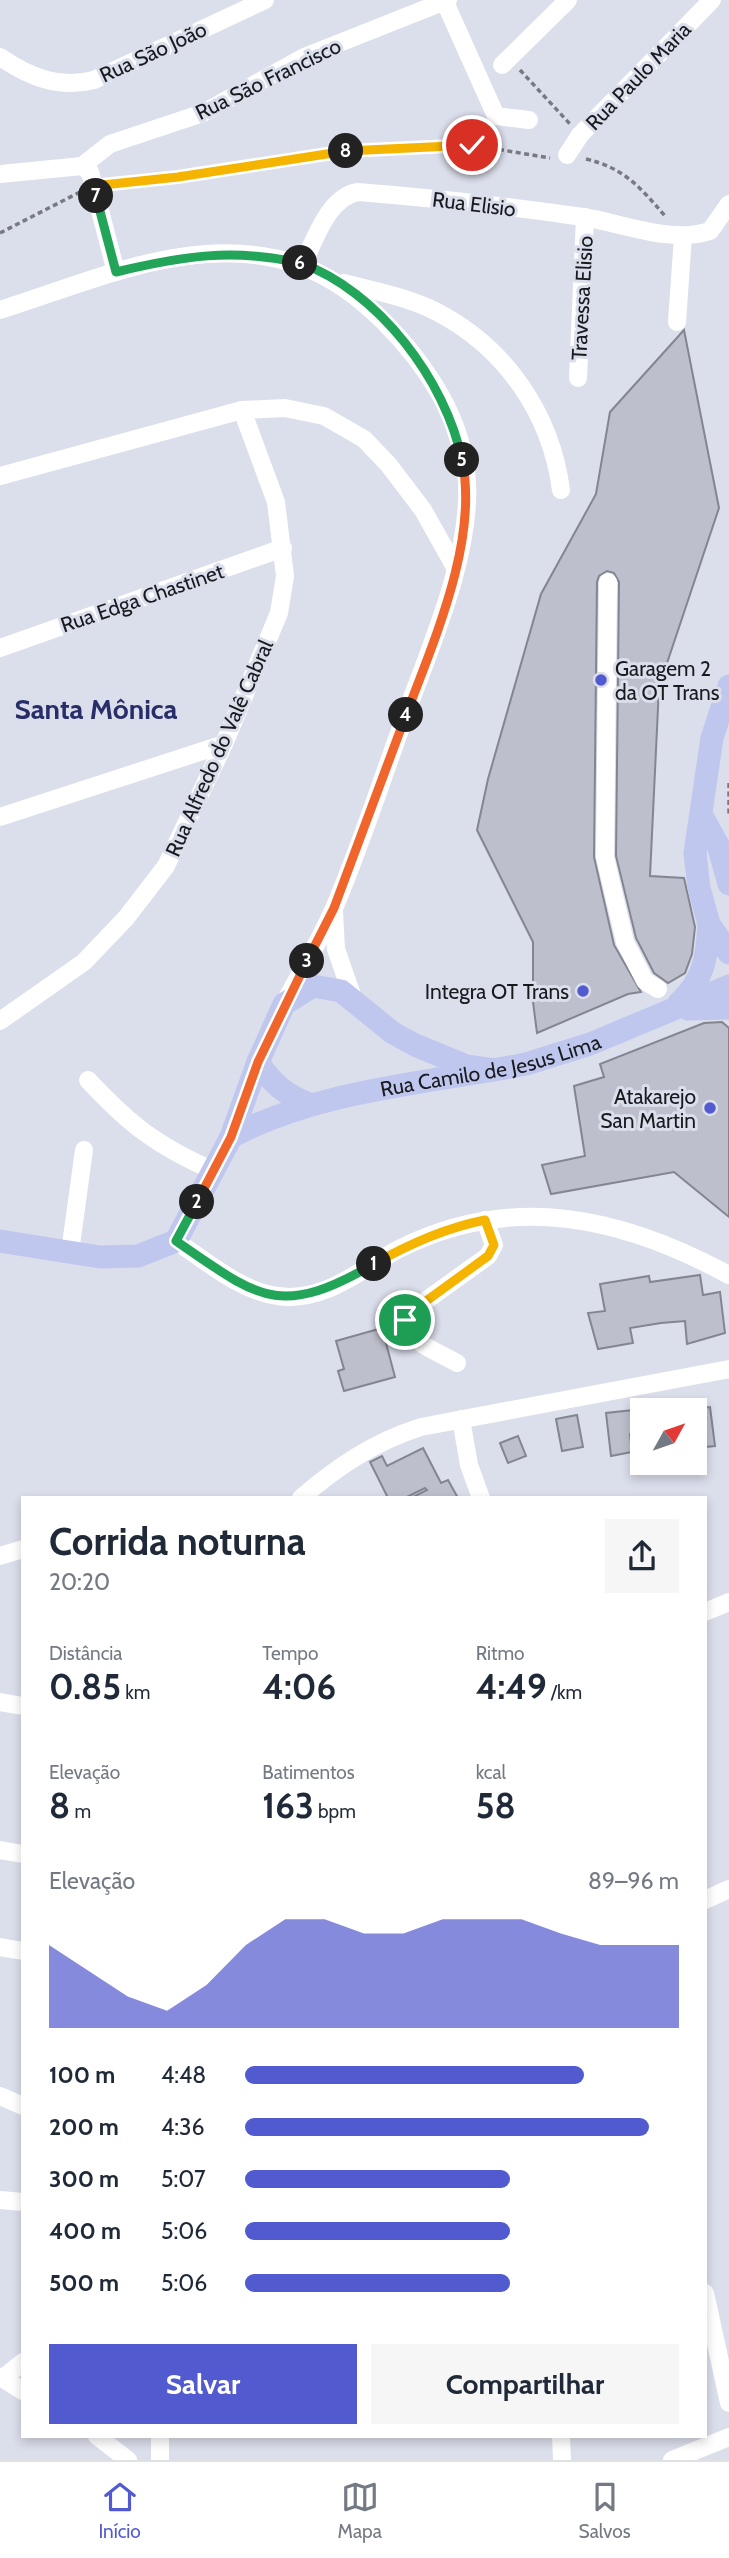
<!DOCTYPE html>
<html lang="pt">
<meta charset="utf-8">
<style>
:root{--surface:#fff;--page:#f6f6f7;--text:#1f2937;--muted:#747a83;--line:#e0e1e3;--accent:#525ad0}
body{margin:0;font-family:Cabin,sans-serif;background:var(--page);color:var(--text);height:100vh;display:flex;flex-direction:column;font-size:26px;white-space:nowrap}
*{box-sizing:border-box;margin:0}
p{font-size:23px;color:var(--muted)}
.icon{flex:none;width:38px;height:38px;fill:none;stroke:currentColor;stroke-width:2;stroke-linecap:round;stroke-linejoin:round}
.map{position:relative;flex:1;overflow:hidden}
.side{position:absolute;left:21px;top:1496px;width:686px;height:942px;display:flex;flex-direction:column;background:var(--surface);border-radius:0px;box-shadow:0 4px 10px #0003}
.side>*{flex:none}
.needle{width:46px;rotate:50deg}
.fabs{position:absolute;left:630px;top:1398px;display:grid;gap:14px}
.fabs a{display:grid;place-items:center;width:77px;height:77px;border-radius:0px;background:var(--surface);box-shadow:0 4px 10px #0003;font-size:35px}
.pin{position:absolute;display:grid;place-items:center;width:60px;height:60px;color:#fff;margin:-30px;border:4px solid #fff;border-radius:50%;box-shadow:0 2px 7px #0007}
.km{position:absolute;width:35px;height:35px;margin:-18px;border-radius:50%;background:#222;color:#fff;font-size:19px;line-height:35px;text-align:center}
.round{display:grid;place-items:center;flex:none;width:74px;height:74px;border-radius:0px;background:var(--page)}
.summary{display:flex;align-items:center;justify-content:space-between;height:119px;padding:0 28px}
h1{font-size:38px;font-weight:800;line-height:52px}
.figures{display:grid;grid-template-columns:repeat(3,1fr);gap:10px;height:119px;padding:7px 28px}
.figures div{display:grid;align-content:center}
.figures b{font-size:35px;font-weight:800}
.figures small{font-size:19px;font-weight:400}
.figures p{font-size:19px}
.chart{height:196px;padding:14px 28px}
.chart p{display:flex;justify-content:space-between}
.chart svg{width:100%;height:126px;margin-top:7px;fill:var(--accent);opacity:.7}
.action{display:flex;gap:14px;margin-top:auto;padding:14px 28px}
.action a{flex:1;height:80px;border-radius:0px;background:var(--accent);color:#fff;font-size:28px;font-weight:800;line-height:80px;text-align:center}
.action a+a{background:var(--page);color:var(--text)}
ul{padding:0 28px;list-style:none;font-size:23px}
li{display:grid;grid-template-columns:112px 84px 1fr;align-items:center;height:52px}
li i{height:18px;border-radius:9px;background:var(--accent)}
.tab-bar{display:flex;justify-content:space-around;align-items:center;height:98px;border-top:2px solid var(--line);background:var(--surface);font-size:19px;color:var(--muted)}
.tab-bar a{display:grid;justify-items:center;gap:4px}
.tab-bar .selected{color:var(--accent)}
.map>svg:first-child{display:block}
</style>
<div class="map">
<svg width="729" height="2460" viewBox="0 0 729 2460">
<rect width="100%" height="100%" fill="#dbdeeb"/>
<!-- building -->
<g fill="#bdbfcc" stroke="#838691" stroke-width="2">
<path d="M684,330L719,508L659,687L650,876L684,878L695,927L692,954L685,973L668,983L654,973L636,938L616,856L619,582L614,573L607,571L599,576L597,582L594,857L614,945L641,992L628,994L537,1033L533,1002V942L477,830L488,779L541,594L596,494L610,412Z"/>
<path d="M722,1022L729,1028V1217L674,1172L551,1194L542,1165L585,1156L574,1086L604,1077L600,1064L704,1023Z"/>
<path d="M700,1275L703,1295L720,1292L725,1333L687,1344L685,1321L661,1323L630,1328L633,1343L598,1349L588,1313L605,1311L600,1284L649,1276L650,1282Z"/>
<path d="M382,1328L395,1377L344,1391L338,1371L344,1369L336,1341Z"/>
<path d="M710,1407L715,1446L695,1448V1409Z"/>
<path d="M642,1409V1432L630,1434L632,1452L611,1456L606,1413Z"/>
<path d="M577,1415L583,1447L562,1451L556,1419Z"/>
<path d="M518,1436L526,1456L508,1463L500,1443Z"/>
<path d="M423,1448L441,1483L448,1480L458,1498H411L427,1490L425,1488L405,1498H388L370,1462L382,1456L387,1466Z"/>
</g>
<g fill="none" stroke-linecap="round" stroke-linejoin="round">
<!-- path -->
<g stroke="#787a82" stroke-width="3.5" stroke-dasharray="5 3.5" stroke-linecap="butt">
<path d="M520,70L570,124"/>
<path d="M586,159C624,168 640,187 665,216"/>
<path d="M111,184L178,178L329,152L472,145L550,158"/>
<path d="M0,233L80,192"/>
<path d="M729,783V816"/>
</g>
<!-- minor -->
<g stroke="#fff" stroke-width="18">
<path d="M444,0L496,116L529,120"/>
<path d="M0,57C29,77 59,89 94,80L265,0"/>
<path d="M502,65L568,0"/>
<path d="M567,155L580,135L712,0"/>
<path d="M82,166L110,144L203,113L304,57L448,0"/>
<path d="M82,166L90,172L116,272"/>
<path d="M0,174L82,166"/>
<path d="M303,264C315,240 328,197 358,192C433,198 508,206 583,217C622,223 671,244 710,231L729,204"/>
<path d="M344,283C375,291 408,297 437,312C506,348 551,414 561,490"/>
<path d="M0,310C67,289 136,259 206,254C279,249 332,270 383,321C426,364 464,420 467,482C471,554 432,643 407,711C383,776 362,842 335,906C321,939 301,971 284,1004"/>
<path d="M677,322L683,236"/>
<path d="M578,378L585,217"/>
<path d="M0,476L242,410L285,408L324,416L364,439L388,464L423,510L455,567"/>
<path d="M608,582L605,857L625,942L645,981L658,989"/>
<path d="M0,648L283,548"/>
<path d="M0,817L224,744"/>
<path d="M334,911L336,949L353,998"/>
<path d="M0,1021L84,962L126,918L166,866L224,744L279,613L285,576L276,502L242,410"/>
<path d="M88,1080C130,1125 157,1146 214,1171"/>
<path d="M176,1241C206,1261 240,1291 278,1296C324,1303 361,1269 399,1249C512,1192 622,1217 729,1275"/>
<path d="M70,1252L84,1150"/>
<path d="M457,1363C439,1352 408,1343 405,1320L410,1312L488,1256L494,1245L485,1220"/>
<path d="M461,1419L469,1465L481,1498"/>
<path d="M301,1498C338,1466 374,1442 421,1427L729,1369"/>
<path d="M0,1556L23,1549"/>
<path d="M705,1612L729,1602"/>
<path d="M0,1702L23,1706"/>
<path d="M0,1850L23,1854"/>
<path d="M705,1900L729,1889"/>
<path d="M0,1947L23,1951"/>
<path d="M0,2096L23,2106"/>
<path d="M0,2200L23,2202"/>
<path d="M705,2293L729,2403"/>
<path d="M0,2377L23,2391"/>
<path d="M3,2378L23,2362"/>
<path d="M97,2436L128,2460"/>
<path d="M160,2436V2460"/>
<path d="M561,2436L562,2460"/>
<path d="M672,2460L729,2437"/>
</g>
<!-- major -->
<g stroke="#bfc7ef" stroke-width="23">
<path d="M729,686L712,738L695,853L699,888L709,924L729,953"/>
<path d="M702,816L718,845L729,884"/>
<path d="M679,1003C704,980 707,957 709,924"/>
<path d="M688,1009L729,1008"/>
<path d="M258,1062C272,1084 286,1095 309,1104"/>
<path id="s1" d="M231,1137C318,1090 429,1083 526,1064L590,1044L729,986"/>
<path d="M0,1241L100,1257L138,1256L176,1241L231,1137L258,1062L284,1004L313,986L341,991L393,1033L415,1045L466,1066L494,1070"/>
</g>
</g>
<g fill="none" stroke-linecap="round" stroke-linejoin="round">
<defs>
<path id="split-1" d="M374,1264C409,1244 445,1228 485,1220L494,1245L488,1256L411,1312L405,1320"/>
<path id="split-2" d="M197,1202L176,1241C259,1298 279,1319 374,1264"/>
<path id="split-3" d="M197,1202L231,1137L258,1062L307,961"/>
<path id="split-4" d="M307,961L334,908L406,715"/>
<path id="split-5" d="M406,715C434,640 479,540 462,460"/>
<path id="split-6" d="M300,263C378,290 446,381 462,460"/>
<path id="split-7" d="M96,196L116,272C183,256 232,248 300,263"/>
<path id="split-8" d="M96,196L93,186L178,177L346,151"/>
<path id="split-9" d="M346,151L472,145"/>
</defs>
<!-- split-1 casing -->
<use href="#split-1" stroke="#fff" stroke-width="14"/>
<!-- split-2 casing -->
<use href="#split-2" stroke="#fff" stroke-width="14"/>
<!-- split-3 casing -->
<use href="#split-3" stroke="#fff" stroke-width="14"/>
<!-- split-4 casing -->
<use href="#split-4" stroke="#fff" stroke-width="14"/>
<!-- split-5 casing -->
<use href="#split-5" stroke="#fff" stroke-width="14"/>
<!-- split-6 casing -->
<use href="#split-6" stroke="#fff" stroke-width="14"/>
<!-- split-7 casing -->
<use href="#split-7" stroke="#fff" stroke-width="14"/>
<!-- split-8 casing -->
<use href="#split-8" stroke="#fff" stroke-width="14"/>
<!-- split-9 casing -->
<use href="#split-9" stroke="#fff" stroke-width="14"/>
<!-- split-1 -->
<use href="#split-1" stroke="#f5b400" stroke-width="9"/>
<!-- split-2 -->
<use href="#split-2" stroke="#22a559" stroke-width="9"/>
<!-- split-3 -->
<use href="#split-3" stroke="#f0652b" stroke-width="9"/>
<!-- split-4 -->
<use href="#split-4" stroke="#f0652b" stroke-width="9"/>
<!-- split-5 -->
<use href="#split-5" stroke="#f0652b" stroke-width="9"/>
<!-- split-6 -->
<use href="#split-6" stroke="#22a559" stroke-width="9"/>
<!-- split-7 -->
<use href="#split-7" stroke="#22a559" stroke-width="9"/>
<!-- split-8 -->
<use href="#split-8" stroke="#f5b400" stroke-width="9"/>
<!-- split-9 -->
<use href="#split-9" stroke="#f5b400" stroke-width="9"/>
</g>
<!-- markers -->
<g fill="#525ad0" stroke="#dbdeeb" stroke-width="2.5">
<circle cx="601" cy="680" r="7"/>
<circle cx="583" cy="991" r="7"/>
<circle cx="710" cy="1108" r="7"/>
</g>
<g text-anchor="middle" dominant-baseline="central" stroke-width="6" stroke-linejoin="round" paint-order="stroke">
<!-- street labels -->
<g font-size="21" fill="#191a1e" stroke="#dbdeeb">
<text transform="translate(153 52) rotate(-25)">Rua São João</text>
<text transform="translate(638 76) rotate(-46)">Rua Paulo Maria</text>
<text transform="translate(268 79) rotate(-26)">Rua São Francisco</text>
<text transform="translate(474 204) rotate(7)">Rua Elisio</text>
<text transform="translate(582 298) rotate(-87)">Travessa Elisio</text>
<text transform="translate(142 598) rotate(-19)">Rua Edga Chastinet</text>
<text transform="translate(219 748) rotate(-66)">Rua Alfredo do Valê Cabral</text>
<text stroke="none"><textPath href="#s1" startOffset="270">Rua Camilo de Jesus Lima</textPath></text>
</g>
<!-- poi labels -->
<g font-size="21" fill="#191a1e" stroke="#dbdeeb" text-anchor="end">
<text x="615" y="668" text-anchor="start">Garagem 2<tspan x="615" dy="24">da OT Trans</tspan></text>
<text x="569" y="991">Integra OT Trans</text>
<text x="696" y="1096">Atakarejo<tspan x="696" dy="24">San Martin</tspan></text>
</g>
<!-- district labels -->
<g font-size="28" font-weight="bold" fill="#282e67" stroke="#dbdeeb">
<text x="96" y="709">Santa Mônica</text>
</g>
</g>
</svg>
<div class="fabs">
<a><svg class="needle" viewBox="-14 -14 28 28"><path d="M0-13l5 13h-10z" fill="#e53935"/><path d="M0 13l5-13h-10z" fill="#747a83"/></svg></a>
</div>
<div class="pin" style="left:405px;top:1320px;background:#1e9e55"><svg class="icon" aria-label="arrive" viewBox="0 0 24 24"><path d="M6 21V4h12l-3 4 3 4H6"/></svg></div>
<div class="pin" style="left:472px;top:145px;background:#d93025"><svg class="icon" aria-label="check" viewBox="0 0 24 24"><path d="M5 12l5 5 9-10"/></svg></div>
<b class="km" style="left:374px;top:1264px">1</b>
<b class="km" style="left:197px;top:1202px">2</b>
<b class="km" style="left:307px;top:961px">3</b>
<b class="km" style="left:406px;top:715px">4</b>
<b class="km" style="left:462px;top:460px">5</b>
<b class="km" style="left:300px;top:263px">6</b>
<b class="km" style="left:96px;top:196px">7</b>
<b class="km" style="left:346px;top:151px">8</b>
<section class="side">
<div class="summary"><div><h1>Corrida noturna</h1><p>20:20</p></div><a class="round"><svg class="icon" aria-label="share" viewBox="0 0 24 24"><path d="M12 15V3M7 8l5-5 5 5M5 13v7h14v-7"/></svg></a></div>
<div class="figures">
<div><p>Distância</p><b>0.85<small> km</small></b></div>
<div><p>Tempo</p><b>4:06</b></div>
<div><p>Ritmo</p><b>4:49<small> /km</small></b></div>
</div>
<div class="figures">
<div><p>Elevação</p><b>8<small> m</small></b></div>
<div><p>Batimentos</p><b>163<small> bpm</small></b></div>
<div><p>kcal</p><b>58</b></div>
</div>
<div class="chart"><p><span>Elevação</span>89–96 m</p>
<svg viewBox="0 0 160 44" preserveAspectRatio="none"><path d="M0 44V15L10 24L20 33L30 38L40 29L50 15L60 6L70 6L80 11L90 11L100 6L110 6L120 6L130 11L140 15L150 15L160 15V44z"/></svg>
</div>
<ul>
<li><b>100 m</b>4:48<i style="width:78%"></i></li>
<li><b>200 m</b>4:36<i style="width:93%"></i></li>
<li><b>300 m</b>5:07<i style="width:61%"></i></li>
<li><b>400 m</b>5:06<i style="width:61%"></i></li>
<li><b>500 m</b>5:06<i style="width:61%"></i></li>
</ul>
<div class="action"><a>Salvar</a><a>Compartilhar</a></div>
</section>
</div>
<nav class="tab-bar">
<a class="selected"><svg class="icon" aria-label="home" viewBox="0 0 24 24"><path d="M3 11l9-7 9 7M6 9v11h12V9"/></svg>Início</a>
<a><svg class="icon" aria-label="map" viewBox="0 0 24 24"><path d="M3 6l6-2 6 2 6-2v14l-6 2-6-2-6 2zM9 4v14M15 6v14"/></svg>Mapa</a>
<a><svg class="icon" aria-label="saved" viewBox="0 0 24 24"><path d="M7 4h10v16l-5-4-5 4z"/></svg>Salvos</a>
</nav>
